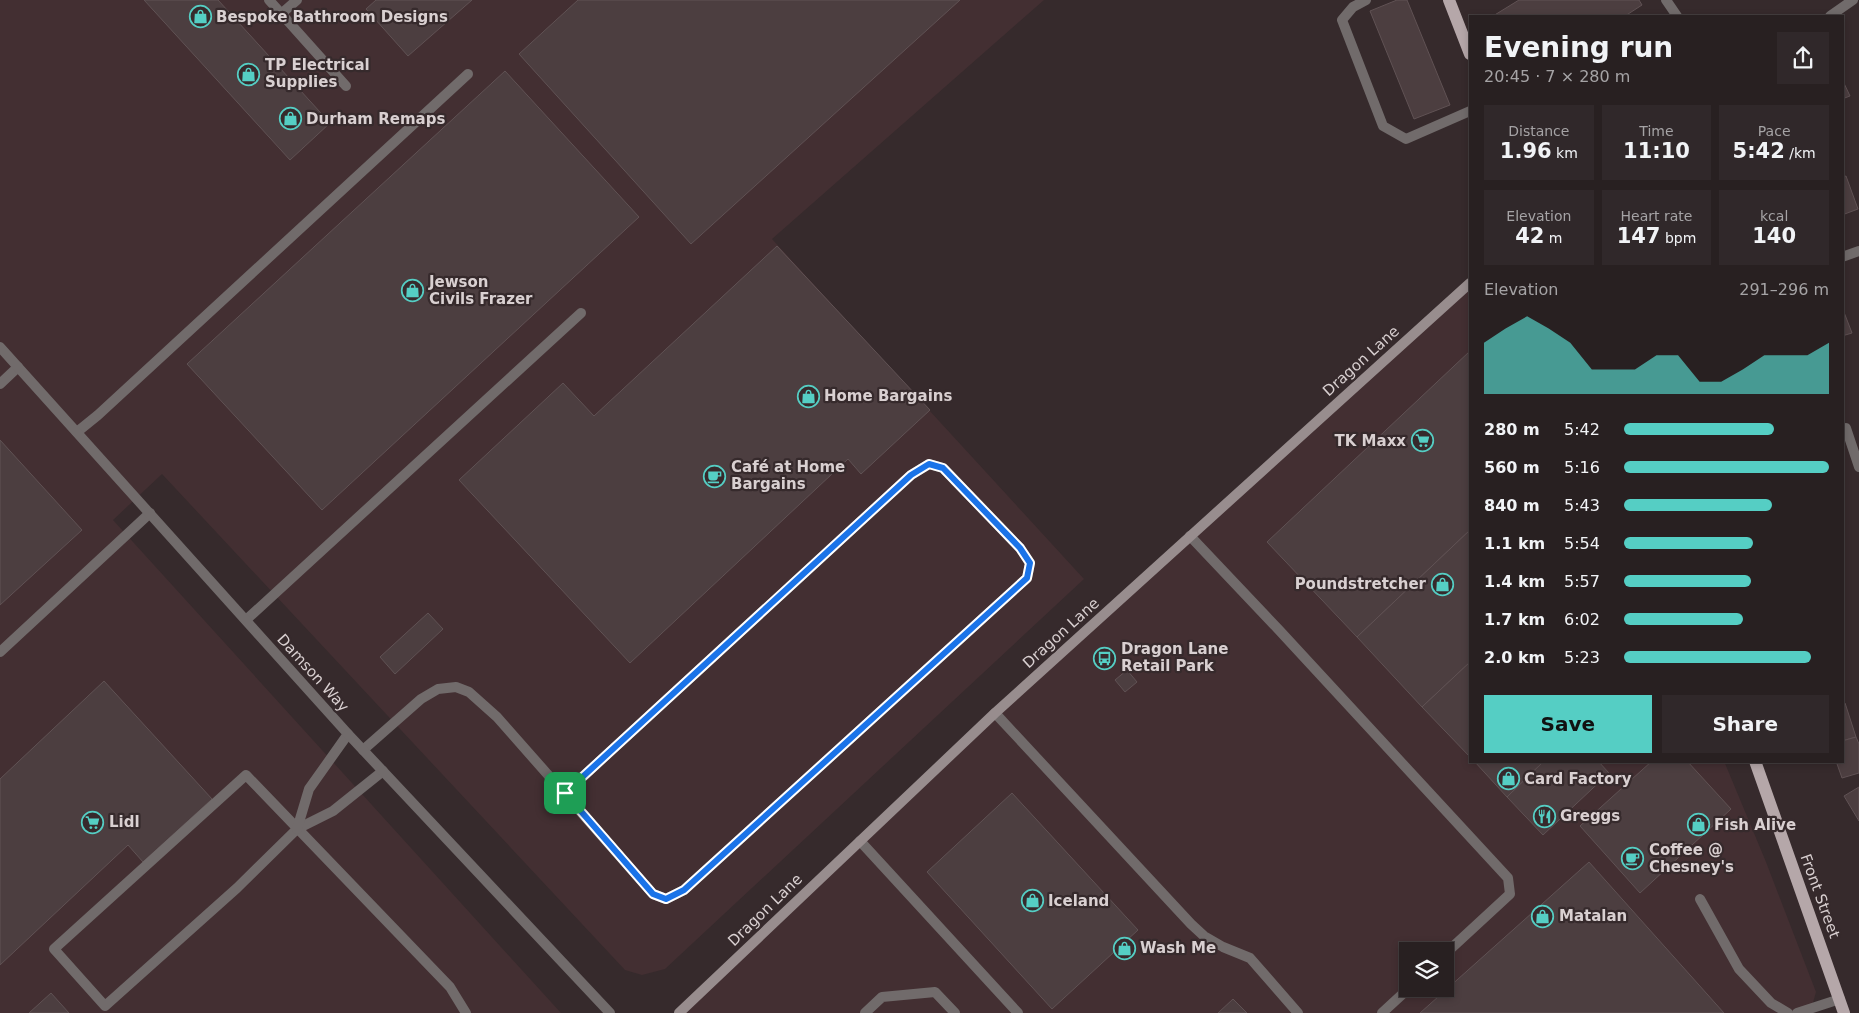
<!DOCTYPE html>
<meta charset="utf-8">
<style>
:root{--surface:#282021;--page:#30282a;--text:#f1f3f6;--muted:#a5a3a5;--line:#443e3f;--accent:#55cec4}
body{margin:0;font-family:"DejaVu Sans",sans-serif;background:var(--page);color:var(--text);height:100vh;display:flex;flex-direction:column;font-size:19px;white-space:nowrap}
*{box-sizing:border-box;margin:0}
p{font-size:16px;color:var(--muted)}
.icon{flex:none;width:28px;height:28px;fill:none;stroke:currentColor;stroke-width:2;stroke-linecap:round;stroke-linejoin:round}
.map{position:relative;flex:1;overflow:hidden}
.details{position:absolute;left:1469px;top:15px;width:375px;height:748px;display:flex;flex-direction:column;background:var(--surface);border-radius:0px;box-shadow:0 2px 8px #0003,0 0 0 1px var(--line)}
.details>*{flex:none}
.controls{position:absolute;left:1399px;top:942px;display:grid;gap:10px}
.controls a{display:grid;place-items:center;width:55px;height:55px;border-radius:0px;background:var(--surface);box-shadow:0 2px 8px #0003,0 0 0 1px var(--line);font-size:25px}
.pin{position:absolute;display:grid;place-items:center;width:42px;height:42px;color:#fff;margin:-21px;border-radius:10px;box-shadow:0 2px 8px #0006}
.round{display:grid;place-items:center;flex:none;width:52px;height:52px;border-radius:0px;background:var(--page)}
.head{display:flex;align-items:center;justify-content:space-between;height:85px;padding:0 15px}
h1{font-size:28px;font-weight:700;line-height:38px}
.figures{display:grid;grid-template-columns:repeat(3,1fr);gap:8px;height:85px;padding:5px 15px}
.figures div{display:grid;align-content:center;border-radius:0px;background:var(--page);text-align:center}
.figures b{font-size:21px;font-weight:700}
.figures small{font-size:14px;font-weight:400}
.figures p{font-size:14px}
.chart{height:140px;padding:10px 15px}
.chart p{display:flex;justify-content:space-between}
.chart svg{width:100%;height:90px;margin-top:5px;fill:var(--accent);opacity:.7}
.primary-button{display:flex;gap:10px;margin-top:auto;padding:10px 15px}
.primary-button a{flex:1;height:58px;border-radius:0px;background:var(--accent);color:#111;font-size:20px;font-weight:700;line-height:58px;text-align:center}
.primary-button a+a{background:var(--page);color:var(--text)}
ul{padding:0 15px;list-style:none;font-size:16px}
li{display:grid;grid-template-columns:80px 60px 1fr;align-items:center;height:38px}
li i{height:12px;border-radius:6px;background:var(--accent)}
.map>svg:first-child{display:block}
</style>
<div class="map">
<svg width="1859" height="1013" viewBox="0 0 1859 1013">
<rect width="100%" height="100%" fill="#362a2c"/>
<!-- built -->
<g fill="#432f32" fill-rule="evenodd">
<path d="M0,0H1044L772,239L1084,579L665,969L642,975L625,970L162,474L113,520L561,1013H0Z"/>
<path d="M1470,283V761H1724L1766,862L1816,992L1810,1013H679L860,841ZM1408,951H1445V989H1408Z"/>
</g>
<!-- building -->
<g fill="#4c3e40" stroke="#605254">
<path d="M144,0H218L330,123L290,160Z"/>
<path d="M376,0H472L408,56L366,9Z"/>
<path d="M578,0H960L691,244L519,54Z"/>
<path d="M1397,0H1407L1450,105L1414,119L1370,11Z"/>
<path d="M1519,0H1639L1642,5L1625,16H1493Z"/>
<path d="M505,71L639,217L322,510L187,364Z"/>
<path d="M1842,79L1850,96L1842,99Z"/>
<path d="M1846,176L1858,209L1842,215V177Z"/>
<path d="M777,246L930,410L861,474L848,459L630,663L459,480L563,383L594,416Z"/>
<path d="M1842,307L1852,333L1842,336Z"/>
<path d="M1470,351V530L1357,637L1267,542Z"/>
<path d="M0,440L82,530L0,605Z"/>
<path d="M1470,530V662L1422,707L1357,637Z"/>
<path d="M428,613L443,629L395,674L380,657Z"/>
<path d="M1470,662V757L1422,707Z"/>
<path d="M1127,670L1137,682L1125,692L1115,680Z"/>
<path d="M104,681L212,799L143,862L128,845L0,965V779Z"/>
<path d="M1845,703L1856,737L1842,741V704Z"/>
<path d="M1856,737L1859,744V773L1842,778L1836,761H1842V741Z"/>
<path d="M1474,761H1544L1507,797Z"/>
<path d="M1544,761H1598L1609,773L1543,835L1507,797Z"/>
<path d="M1652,761H1687L1731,809L1640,893L1580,826Z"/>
<path d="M1859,787V821L1844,796Z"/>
<path d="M1012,793L1138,930L1052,1009L927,872Z"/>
<path d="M1589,862L1724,1013H1420Z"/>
<path d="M51,993L69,1013H29Z"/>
<path d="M1233,999L1247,1013H1218Z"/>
</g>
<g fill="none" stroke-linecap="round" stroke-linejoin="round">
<!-- lane -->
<g stroke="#716b6b" stroke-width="10">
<path d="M269,0L346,86"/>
<path d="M1366,0L1353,7L1342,20L1383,126L1406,139L1470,111"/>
<path d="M281,14L297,0"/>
<path d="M0,384L18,367"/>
<path d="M77,432L98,415L468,74"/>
<path d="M1190,536L1279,630L1508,878L1510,894L1445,954"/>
<path d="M246,620L581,313"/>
<path d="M0,652L150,513"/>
<path d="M995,713L1191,924L1204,936L1223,947L1250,958L1298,1013"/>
<path d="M363,750L421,699L438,689L456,687L469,692L497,717L653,894L666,899L684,890L1027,578L1030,563L1020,548L943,468L929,464L911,475L565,793"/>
<path d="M383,771L333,811L297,829L237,888L105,1006L54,949L246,775L450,987L466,1013"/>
<path d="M297,829L309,789L348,734"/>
<path d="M860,841L1018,1013"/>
<path d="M1700,899L1739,969L1771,1003L1788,1013"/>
<path d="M865,1013L882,997L935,992L955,1013"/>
<path d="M1382,1013L1408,989"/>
<path d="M1797,1013L1840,999"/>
</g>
<!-- street -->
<g stroke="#716b6b" stroke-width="10">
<path d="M1666,0L1677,16"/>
<path d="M1830,16L1853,0"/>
<path d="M1842,257L1859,251"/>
<path d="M0,347L348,734L610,1013"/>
<path d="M1846,428L1859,467"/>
</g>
<!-- secondary -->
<path stroke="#988d8e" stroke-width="10" d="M679,1013L995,713L1470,283"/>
<!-- primary -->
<g stroke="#b5a7a9" stroke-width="12">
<path d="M1449,0L1470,54"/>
<path d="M1755,761L1844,1013"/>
</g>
</g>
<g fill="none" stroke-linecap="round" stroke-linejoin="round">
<defs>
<path id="route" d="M929,464L943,468L1020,548L1030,563L1027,578L684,890L666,899L653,894L565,793L911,475Z"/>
</defs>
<!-- route casing -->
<use href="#route" stroke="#fff" stroke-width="10"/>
<!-- route -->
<use href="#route" stroke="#1a73e8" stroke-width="6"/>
</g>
<!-- icons -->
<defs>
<symbol id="shop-ring" viewBox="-11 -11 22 22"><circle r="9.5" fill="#362a2c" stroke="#55cec4" stroke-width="1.5"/><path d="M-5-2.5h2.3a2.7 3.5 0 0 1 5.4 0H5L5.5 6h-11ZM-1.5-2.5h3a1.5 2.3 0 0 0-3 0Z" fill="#55cec4"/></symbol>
<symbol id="supermarket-ring" viewBox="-11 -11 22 22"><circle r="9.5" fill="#362a2c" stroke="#55cec4" stroke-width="1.5"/><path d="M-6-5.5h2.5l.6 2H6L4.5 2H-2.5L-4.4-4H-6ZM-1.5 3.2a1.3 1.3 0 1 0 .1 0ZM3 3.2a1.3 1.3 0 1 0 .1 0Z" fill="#55cec4"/></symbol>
<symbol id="cafe-ring" viewBox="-11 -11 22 22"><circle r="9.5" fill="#362a2c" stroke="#55cec4" stroke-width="1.5"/><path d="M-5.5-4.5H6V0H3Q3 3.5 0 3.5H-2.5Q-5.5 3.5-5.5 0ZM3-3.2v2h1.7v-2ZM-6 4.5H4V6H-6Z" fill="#55cec4"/></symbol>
<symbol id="bus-ring" viewBox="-11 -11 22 22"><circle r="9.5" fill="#362a2c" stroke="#55cec4" stroke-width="1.5"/><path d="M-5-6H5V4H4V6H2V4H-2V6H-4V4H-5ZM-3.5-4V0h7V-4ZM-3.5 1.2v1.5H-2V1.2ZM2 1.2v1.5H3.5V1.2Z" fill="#55cec4"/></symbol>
<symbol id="restaurant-ring" viewBox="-11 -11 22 22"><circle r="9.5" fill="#362a2c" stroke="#55cec4" stroke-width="1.5"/><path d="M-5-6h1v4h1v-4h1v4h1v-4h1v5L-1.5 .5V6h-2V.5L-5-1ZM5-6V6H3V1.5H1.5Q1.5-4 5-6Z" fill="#55cec4"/></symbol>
</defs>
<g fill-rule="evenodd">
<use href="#shop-ring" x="188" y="4" width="25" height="25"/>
<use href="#shop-ring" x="236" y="62" width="25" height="25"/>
<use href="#shop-ring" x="278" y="106" width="25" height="25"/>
<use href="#shop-ring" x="400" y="278" width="25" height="25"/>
<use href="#shop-ring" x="796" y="384" width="25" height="25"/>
<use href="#supermarket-ring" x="1410" y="428" width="25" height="25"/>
<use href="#cafe-ring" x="702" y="464" width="25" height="25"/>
<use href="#shop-ring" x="1430" y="572" width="25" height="25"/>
<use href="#bus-ring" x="1092" y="646" width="25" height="25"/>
<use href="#shop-ring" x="1496" y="766" width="25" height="25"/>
<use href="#restaurant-ring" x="1532" y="804" width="25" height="25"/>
<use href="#supermarket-ring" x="80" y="810" width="25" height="25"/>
<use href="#shop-ring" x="1686" y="812" width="25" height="25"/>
<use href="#cafe-ring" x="1620" y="846" width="25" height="25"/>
<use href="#shop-ring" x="1020" y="888" width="25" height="25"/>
<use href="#shop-ring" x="1530" y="904" width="25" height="25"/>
<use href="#shop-ring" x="1112" y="936" width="25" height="25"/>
</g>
<g text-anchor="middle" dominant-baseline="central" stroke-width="4.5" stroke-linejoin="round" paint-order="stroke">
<!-- poi labels -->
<g font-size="15" font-weight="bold" fill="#d9d0d1" stroke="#362a2c" text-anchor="start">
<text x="216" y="17">Bespoke Bathroom Designs</text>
<text x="265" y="65">TP Electrical<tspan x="265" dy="17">Supplies</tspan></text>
<text x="306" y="119">Durham Remaps</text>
<text x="429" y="282">Jewson<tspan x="429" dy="17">Civils Frazer</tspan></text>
<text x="824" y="396">Home Bargains</text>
<text x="1406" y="441" text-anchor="end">TK Maxx</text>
<text x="731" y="467">Café at Home<tspan x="731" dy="17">Bargains</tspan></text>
<text x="1426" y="584" text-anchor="end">Poundstretcher</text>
<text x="1121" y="649">Dragon Lane<tspan x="1121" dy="17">Retail Park</tspan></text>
<text x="1524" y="779">Card Factory</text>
<text x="1560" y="816">Greggs</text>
<text x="109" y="822">Lidl</text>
<text x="1714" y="825">Fish Alive</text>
<text x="1649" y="850">Coffee @<tspan x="1649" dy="17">Chesney's</tspan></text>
<text x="1048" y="901">Iceland</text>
<text x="1559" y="916">Matalan</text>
<text x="1140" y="948">Wash Me</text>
</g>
<!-- street labels -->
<g font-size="15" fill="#d9d0d1" stroke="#362a2c">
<text transform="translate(1361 361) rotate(-42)">Dragon Lane</text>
<text transform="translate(1061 633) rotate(-42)">Dragon Lane</text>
<text transform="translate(313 673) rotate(48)">Damson Way</text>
<text transform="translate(1820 896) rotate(70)">Front Street</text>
<text transform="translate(765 910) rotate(-44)">Dragon Lane</text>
</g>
</g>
</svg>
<div class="controls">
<a><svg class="icon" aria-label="layers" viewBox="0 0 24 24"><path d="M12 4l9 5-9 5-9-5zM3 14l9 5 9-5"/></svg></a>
</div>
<div class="pin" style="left:565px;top:793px;background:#1e9e55"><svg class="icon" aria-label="arrive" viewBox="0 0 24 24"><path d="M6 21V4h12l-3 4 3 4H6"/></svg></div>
<section class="details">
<div class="head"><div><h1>Evening run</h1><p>20:45 · 7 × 280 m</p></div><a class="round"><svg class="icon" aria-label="share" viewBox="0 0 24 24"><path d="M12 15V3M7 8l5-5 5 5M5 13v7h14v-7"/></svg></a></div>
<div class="figures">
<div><p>Distance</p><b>1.96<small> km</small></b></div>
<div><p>Time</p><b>11:10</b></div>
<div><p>Pace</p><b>5:42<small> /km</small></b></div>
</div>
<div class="figures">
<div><p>Elevation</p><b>42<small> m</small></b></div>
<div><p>Heart rate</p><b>147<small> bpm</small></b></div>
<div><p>kcal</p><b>140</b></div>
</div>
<div class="chart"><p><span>Elevation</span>291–296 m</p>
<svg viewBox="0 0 160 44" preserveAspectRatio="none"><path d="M0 44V19L10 12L20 6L30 12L40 19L50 32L60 32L70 32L80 25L90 25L100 38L110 38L120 32L130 25L140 25L150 25L160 19V44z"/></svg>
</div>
<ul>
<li><b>280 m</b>5:42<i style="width:73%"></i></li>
<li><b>560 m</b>5:16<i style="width:100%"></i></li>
<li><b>840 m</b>5:43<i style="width:72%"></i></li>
<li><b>1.1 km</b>5:54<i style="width:63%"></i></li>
<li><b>1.4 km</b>5:57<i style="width:62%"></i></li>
<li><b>1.7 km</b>6:02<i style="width:58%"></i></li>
<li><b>2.0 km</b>5:23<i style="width:91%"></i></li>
</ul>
<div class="primary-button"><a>Save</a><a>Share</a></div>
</section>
</div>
